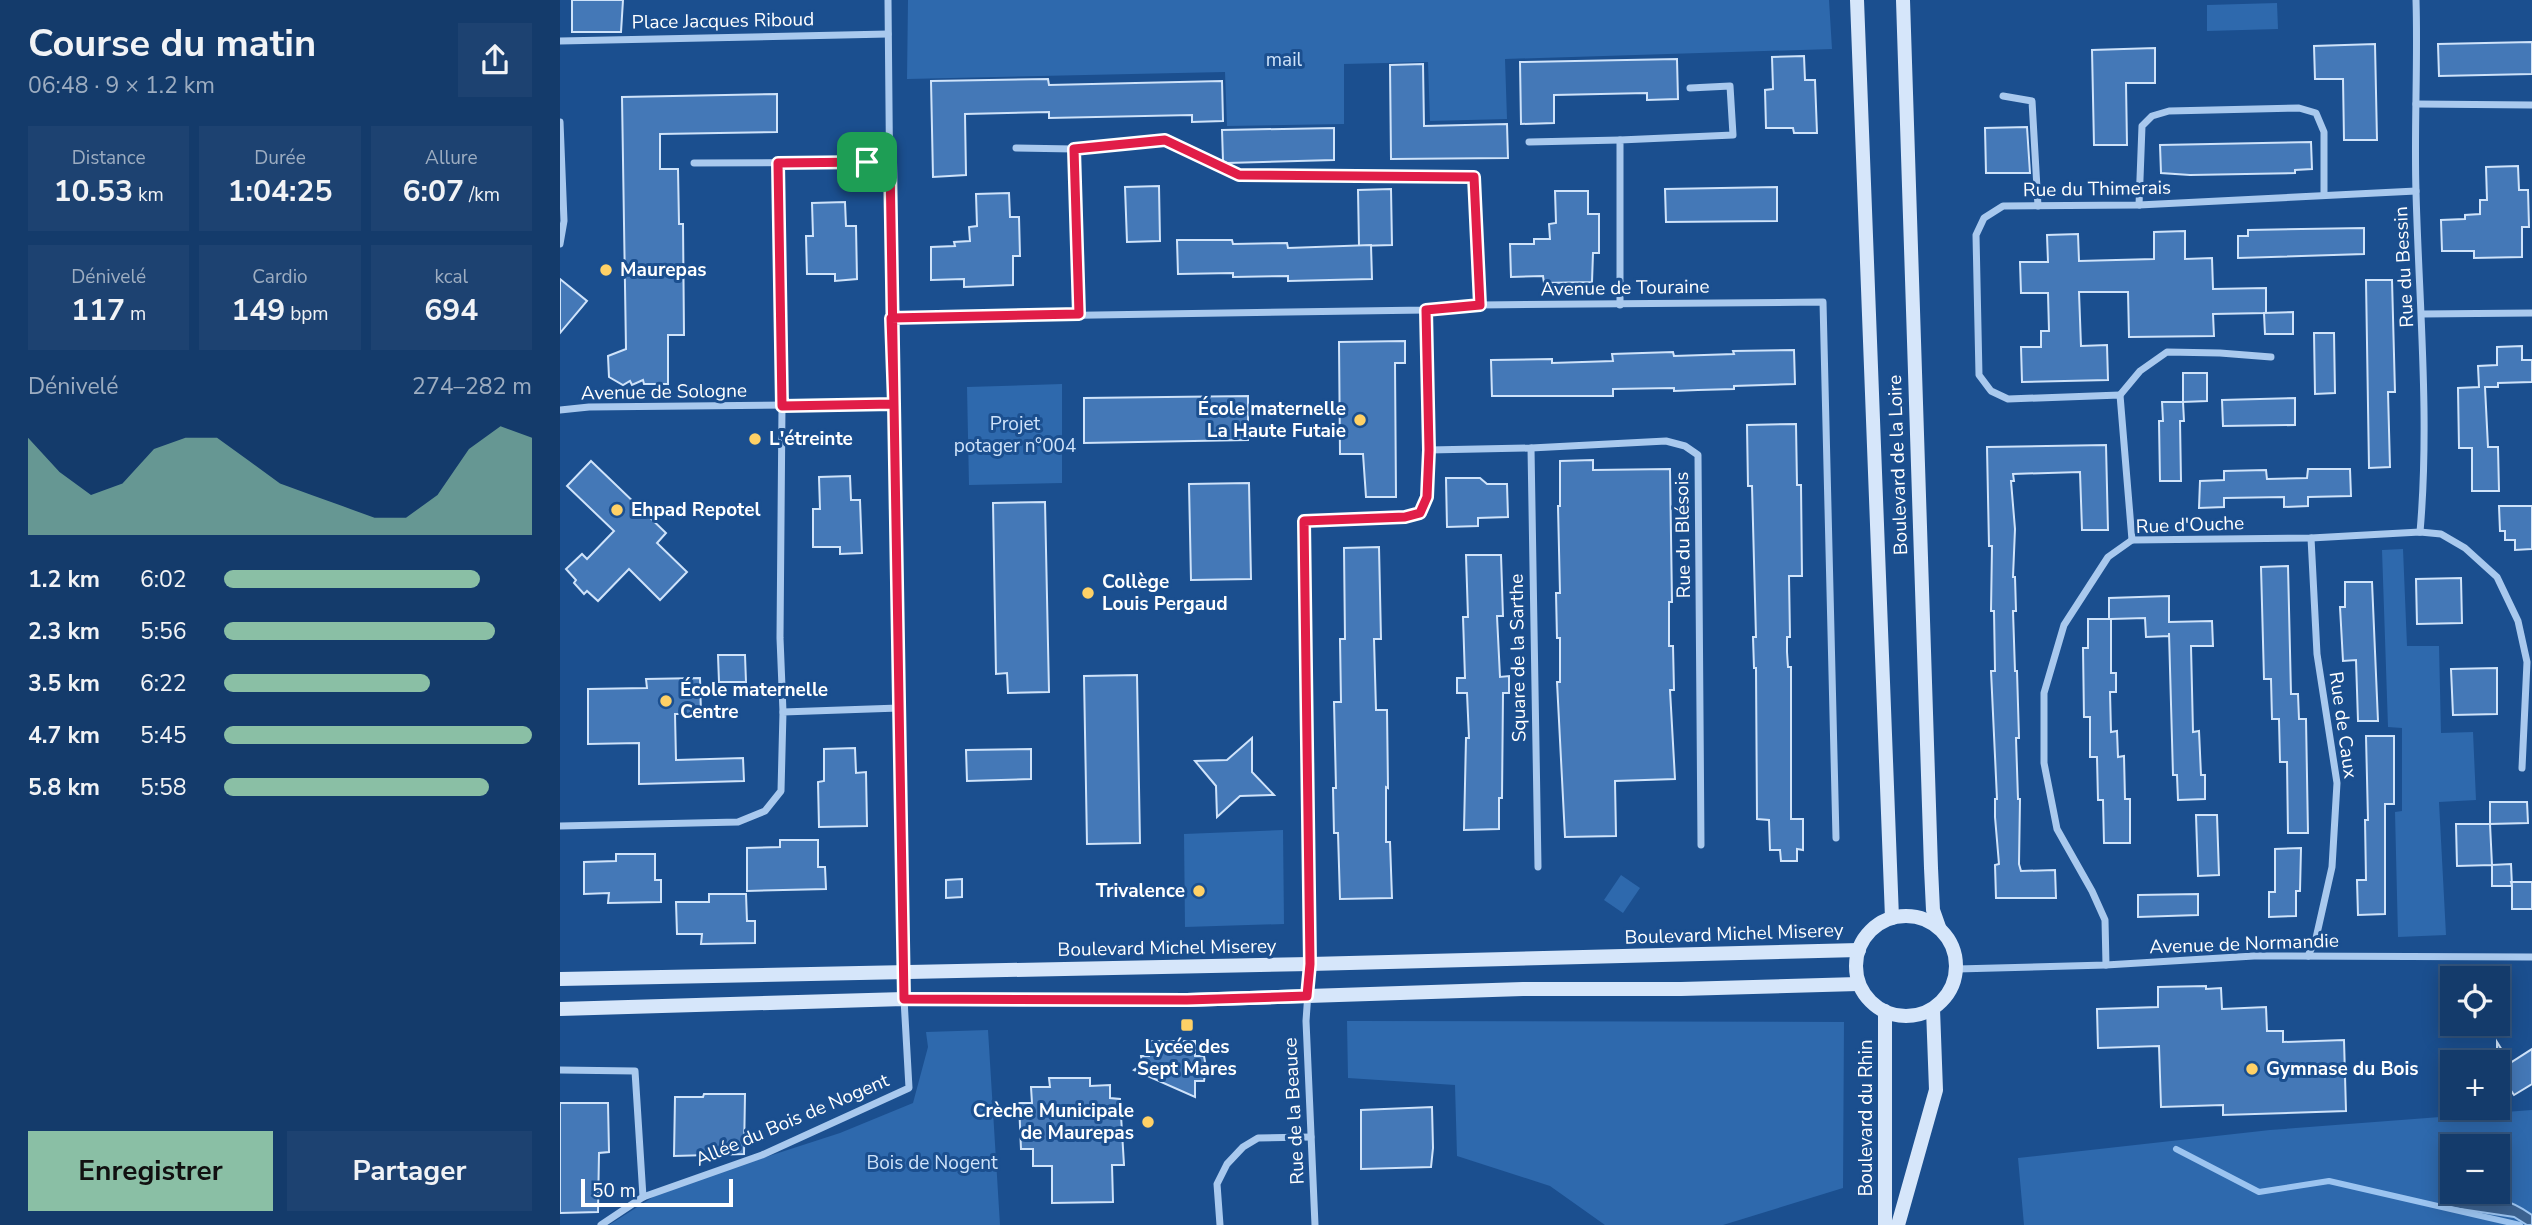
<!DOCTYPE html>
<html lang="fr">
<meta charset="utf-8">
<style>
:root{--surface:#143b6b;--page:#1d4271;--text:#f1f3f6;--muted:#9dadc1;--line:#33557e;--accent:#8abfa5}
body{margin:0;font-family:"Nunito Sans",sans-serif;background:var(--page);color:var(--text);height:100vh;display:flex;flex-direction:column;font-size:26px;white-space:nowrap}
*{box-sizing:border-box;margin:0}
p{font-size:23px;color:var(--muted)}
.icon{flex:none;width:38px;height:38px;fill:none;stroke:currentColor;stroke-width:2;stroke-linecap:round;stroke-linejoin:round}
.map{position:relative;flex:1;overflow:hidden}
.panel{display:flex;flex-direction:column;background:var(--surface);width:560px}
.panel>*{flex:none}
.buttons{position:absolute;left:1880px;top:966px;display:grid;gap:14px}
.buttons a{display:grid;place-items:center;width:70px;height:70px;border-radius:0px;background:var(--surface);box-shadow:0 4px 18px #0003,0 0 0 2px var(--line);font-size:35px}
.scale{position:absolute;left:21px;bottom:18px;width:152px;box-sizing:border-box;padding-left:7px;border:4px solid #fff;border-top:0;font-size:19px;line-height:24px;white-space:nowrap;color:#fff;-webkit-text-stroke:5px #1b4f8f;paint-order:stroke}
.pin{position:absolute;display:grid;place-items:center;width:60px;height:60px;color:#fff;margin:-30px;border-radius:14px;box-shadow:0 4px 10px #0006}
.round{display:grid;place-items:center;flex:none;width:74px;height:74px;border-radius:0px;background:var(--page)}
.head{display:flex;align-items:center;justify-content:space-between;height:119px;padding:0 28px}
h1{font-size:38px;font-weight:700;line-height:52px}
.metrics{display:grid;grid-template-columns:repeat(3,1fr);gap:10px;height:119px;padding:7px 28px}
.metrics div{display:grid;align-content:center;border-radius:0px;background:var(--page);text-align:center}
.metrics b{font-size:30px;font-weight:700}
.metrics small{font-size:19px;font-weight:400}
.metrics p{font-size:19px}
.chart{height:196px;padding:14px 28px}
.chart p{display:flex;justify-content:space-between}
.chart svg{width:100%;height:126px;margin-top:7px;fill:var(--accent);opacity:.7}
.primary-button{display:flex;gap:14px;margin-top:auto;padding:14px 28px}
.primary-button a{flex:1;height:80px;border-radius:0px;background:var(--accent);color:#111;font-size:28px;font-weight:700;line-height:80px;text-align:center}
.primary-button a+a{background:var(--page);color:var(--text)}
ul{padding:0 28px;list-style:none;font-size:23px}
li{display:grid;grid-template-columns:112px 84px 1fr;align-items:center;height:52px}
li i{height:18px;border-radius:9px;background:var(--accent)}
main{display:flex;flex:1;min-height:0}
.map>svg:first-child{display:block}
</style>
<main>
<section class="panel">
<div class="head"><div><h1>Course du matin</h1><p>06:48 · 9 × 1.2 km</p></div><a class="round"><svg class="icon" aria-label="share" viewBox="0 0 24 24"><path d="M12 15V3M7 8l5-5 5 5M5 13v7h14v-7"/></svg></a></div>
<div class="metrics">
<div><p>Distance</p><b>10.53<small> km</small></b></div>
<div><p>Durée</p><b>1:04:25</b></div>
<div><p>Allure</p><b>6:07<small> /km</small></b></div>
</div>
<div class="metrics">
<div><p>Dénivelé</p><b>117<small> m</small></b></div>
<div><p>Cardio</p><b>149<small> bpm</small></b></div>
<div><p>kcal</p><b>694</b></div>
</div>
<div class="chart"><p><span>Dénivelé</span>274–282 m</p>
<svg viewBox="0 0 160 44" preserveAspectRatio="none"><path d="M0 44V10L10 22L20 30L30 26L40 14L50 10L60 10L70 18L80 26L90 30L100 34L110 38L120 38L130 30L140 14L150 6L160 10V44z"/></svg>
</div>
<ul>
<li><b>1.2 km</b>6:02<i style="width:83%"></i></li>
<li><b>2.3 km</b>5:56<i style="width:88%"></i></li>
<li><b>3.5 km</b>6:22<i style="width:67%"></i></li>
<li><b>4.7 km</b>5:45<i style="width:100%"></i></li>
<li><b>5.8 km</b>5:58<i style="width:86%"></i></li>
</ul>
<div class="primary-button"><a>Enregistrer</a><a>Partager</a></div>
</section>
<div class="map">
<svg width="1972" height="1225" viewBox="0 0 1972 1225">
<rect width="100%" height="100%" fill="#1b4f8f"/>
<!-- green -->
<g fill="#2e69ad" fill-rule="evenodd">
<path d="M348,0H1269L1272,49L945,59L947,119L870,121L868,62L784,64V124L667,126L665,72L347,79Z"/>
<path d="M1717,3L1718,29L1647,31V5Z"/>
<path d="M502,384V483L409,485L407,387Z"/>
<path d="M1843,549L1847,646H1879L1881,733L1913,732L1916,800L1879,802L1886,935L1838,937L1835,812L1842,811V728L1828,727L1822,550Z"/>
<path d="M723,830L724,924L625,927L624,834Z"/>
<path d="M1061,875L1080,888L1063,913L1044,900Z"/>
<path d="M787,1021L1284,1022L1283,1188L1163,1225H1045L990,1186L897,1156L895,1085L788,1078Z"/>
<path d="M428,1030L440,1225H49L104,1190L280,1133L353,1103L368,1047L366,1032Z"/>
<path d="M1972,1110V1225H1464L1458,1158L1710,1130ZM1892,1146H1937V1192H1892Z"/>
</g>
<!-- water -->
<path fill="#3c6290" stroke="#9cc4f0" stroke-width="2" d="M1893,1192C1921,1192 1950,1199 1972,1215V1225H1967L1954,1217L1887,1207Z"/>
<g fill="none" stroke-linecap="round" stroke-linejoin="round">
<!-- stream -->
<path stroke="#9cc4f0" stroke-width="6" d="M1616,1149L1699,1192L1769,1181L1960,1225"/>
</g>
<!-- building -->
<g fill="#4478b7" stroke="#cfe3fa" stroke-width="2">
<path d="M12,0H63L61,32H12Z"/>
<path d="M1972,42V74L1879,76L1878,44Z"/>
<path d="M1815,44L1817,140H1784L1783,79H1755L1754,46Z"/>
<path d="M1595,48V83H1566L1567,145H1534L1532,50Z"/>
<path d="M1244,56L1245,80H1255L1257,133H1234L1233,128H1206L1205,90L1213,89L1212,57Z"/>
<path d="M1117,59L1118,99L1087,100V93L994,95V123L961,124L960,62Z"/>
<path d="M863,64L864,126L947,124L948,158L831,159L830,65Z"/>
<path d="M488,79L489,85L662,81L663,121L632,122V115L489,118V112L405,114L406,175L373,177L371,81Z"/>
<path d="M217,94V132L100,134V169H118L119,224H123L124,335H108V384H84L83,380L72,385L70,381L63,385L49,377L48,356L66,349L62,97Z"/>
<path d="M1467,127L1470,173H1426L1425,128Z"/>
<path d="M774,128V160L667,163L663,161L662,130Z"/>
<path d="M1751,142L1752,169L1735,170V173L1630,175L1601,173L1600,145Z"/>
<path d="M1958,166L1959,190H1968L1969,227H1962V257L1914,258V251H1882L1881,220L1905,219V215L1920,214V200H1927L1926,167Z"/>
<path d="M599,186L600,241L567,242L565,187Z"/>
<path d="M1217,187V221L1106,222L1105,189Z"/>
<path d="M831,189L832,245L799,246L798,190Z"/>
<path d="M995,191H1028V214H1039V253H1033L1032,282L984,283L983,276L951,277L950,244H974V239H990L989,224L996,223Z"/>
<path d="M449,193L450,217H459L460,256H453V285L404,287V279L371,280V247L395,246L394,242L410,241L409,227L417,226L416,194Z"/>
<path d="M285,202L286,226H296L297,279L275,281V274H247L246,236H253L252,203Z"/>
<path d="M1804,228V254L1678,258V236H1688V230Z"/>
<path d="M1625,231V259L1652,258L1653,289L1706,288V313L1653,314L1654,336L1569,337L1568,292H1519L1521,346L1547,345L1548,380L1462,382L1461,347H1481V331H1489L1488,293H1461L1460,262H1488L1487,235L1518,234L1519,261L1594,259V232Z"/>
<path d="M617,240H672L673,244L727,243L728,248L811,245L812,279L728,281V276L673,277V273L618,274Z"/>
<path d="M0,279L27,301L0,333Z"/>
<path d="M1806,280H1832L1835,392H1828L1830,467L1809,468Z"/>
<path d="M1733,312V334H1705L1704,313Z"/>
<path d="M1754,333H1774L1775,393L1755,394Z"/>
<path d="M845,341V363H835L836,497H806L803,454H780L779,342Z"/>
<path d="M1962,346V360H1972V382L1938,383V387H1925L1928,447H1938L1939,491H1912V448H1899L1898,388L1919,387L1918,366L1937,365V347Z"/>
<path d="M1234,350L1235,384L1174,386V389L1138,390L1114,391V388L1053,389V396H932L931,360L992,359V363L1053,361L1052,354L1113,352L1114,356L1174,354L1173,351Z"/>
<path d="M1623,373H1647V401L1623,402Z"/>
<path d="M688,396V440L524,443V398Z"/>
<path d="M1735,398V425L1663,426L1662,400Z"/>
<path d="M1602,402H1623L1624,421H1620L1621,481H1600L1599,421H1603Z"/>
<path d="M1236,424L1237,485H1241L1242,576H1229L1230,637H1227V652L1228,667H1231V819H1243V850L1237,849V861H1221L1220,850H1210L1209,820L1197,819L1196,668H1194L1193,637H1196L1192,486H1188L1187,425Z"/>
<path d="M1546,445L1548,530H1522L1520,472L1453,474L1454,481H1451L1455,529L1453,577H1455L1456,611H1453L1455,671H1457L1459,738H1456L1458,799H1460L1459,864L1461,871L1495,870L1496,898H1436L1435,865L1439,864L1435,817V799H1437L1431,671H1435L1434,611H1431L1432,546H1429L1427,447Z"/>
<path d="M1033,460V470L1110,469L1112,602H1109V646H1113L1114,690H1110L1115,779L1055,781L1056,836L1005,837L997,682H1000V638H997L996,593H1000L998,506H1000V461Z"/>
<path d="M31,461L106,533L97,543L127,572L100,600L69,569L38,601L27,591L24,594L14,583L16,580L6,569L22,554L27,559L54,531L7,486Z"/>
<path d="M1748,469H1790L1791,496L1748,497V506L1724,507V497L1664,498V507L1639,508L1640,481L1664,480V471L1706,470L1707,479L1747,478Z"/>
<path d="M290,476L291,500H300L302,553L280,554V547H253V509H260L259,477Z"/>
<path d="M886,478H920L927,484H947L948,517L918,518V526L887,527Z"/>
<path d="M689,483L691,579L631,580L629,484Z"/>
<path d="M485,502L489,692L448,693L447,673L436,674L433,503Z"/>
<path d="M1939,506H1972V549L1955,550V540H1945V531H1940Z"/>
<path d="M819,547L821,639H814L816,710H827L828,788L826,787V842H830L832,898L780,899L778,833H774L773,788H776L774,702H781L780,639H785L784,548Z"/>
<path d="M906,555H941L943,616H937L940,677L949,676V693H943L942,798H939V829L904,830L906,738H909L907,693H897V678H905L903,617H908Z"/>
<path d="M1728,566L1731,694H1738L1739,719H1746L1748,833H1728L1727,762H1720L1719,719H1712L1711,679H1704L1701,567Z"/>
<path d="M1901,578L1902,623L1857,624L1856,579Z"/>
<path d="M1785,582H1812L1818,721H1798L1796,660L1783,661L1780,607H1785Z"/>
<path d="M1609,596V622L1652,621L1653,646H1631L1633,732L1639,731L1641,775H1645V799L1618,800L1617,775H1613L1609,633V636L1586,637L1585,618L1551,619V673H1556V692H1550L1551,732L1557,731L1558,757L1564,756L1565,799H1570V843H1544L1543,800H1538L1537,757H1530V717H1524L1523,648H1528V619H1549V598Z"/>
<path d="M158,655H185L186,682H159Z"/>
<path d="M1937,668V714L1893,715L1891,669Z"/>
<path d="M577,675L580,843L527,844L524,676Z"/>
<path d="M140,678L141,714H115L116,760L183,758L184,781L79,784V743L28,744V689L87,688L86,679Z"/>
<path d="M1806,736H1834V804H1825V914L1798,915L1797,880H1806L1805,820H1808Z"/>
<path d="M692,738V772L714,795L680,796L657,817L656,786L635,761L667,760Z"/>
<path d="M295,748L296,773L306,772L307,826L259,827L258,782L264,781V749Z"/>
<path d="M471,749V779L407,781L406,750Z"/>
<path d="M1930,802H1967L1968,823L1930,824L1932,865L1951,864L1952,886L1951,882H1972V909H1952V886H1932V865L1897,866L1896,824H1930Z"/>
<path d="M1636,815H1657L1659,875L1638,876Z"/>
<path d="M220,840H258V867H265L266,889L187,891V848L220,847Z"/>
<path d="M1741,848L1740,891H1736V916L1709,917V892H1715V849Z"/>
<path d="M56,854H95V880H101V902L48,903L49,893L24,894V862L56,861Z"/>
<path d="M402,879V897L386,898V880Z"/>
<path d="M149,894H186L187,921H195V943L141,944L142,934H117L116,902H149Z"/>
<path d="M1638,894V915L1578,917V895Z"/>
<path d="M1646,986V989L1661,988L1662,1009L1706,1007L1707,1031H1723V1042L1784,1040L1786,1111L1663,1115V1105L1601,1107L1599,1046L1538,1048L1537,1009L1598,1007V987Z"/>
<path d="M589,1041H635V1056H644L646,1067L644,1081H635V1097L574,1070L582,1064L581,1056H589Z"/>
<path d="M1937,1042L1950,1063L1972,1049V1084L1954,1095L1946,1083L1937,1088Z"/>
<path d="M489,1078H530V1086L550,1085V1098L560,1099L564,1165H552L553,1202L492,1203V1166H473V1149H461L459,1103H472L471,1087H490Z"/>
<path d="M144,1094H185L184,1154L114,1156L115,1097H143Z"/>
<path d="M0,1103H48L49,1152L39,1153L38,1212L0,1213Z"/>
<path d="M872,1107L873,1148L871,1167L801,1169V1110Z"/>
</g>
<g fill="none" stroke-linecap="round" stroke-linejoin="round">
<!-- street -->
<g stroke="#a9c9ee" stroke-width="7">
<path d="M1856,0C1858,64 1854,128 1856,192C1859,305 1870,418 1860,532"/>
<path d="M0,41L328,34"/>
<path d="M1443,96L1472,101L1478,206"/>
<path d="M1856,104L1972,105"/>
<path d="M0,122L4,221L0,244"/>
<path d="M969,142L1060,140"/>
<path d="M456,148L514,149"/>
<path d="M134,163L330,162"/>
<path d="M218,163L222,406L220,638L223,712"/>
<path d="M1579,205L1582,126L1592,116L1609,111L1739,108L1756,113L1764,132V195"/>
<path d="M1060,305V140L1173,135L1170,86L1130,88"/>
<path d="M519,314L514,149L605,140L679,175L914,177L920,305"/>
<path d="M1862,314L1972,313"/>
<path d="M331,318L866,310L920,305L1263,302L1276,838"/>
<path d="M1560,395L1580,371L1607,352L1660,353L1711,357"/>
<path d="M0,410L29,407L334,404"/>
<path d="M971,448L978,867"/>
<path d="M869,450L971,448L1106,441L1125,446L1138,455L1141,845"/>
<path d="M1572,540L1560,395L1448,399L1431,391L1419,375L1416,235L1424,218L1443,206L1579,205L1856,191"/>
<path d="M0,826L178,822L205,811L221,791L223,712L339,708"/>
<path d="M1748,956L1756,938L1772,867L1777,783L1757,654L1751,538"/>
<path d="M1546,965L1545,920L1532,891L1497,829L1484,763V693L1504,625L1548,557L1572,540L1751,538L1860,532L1881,534L1905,548L1937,577L1958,621L1967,662L1962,768"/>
<path d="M1397,969L1546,965L1694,956L1972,957"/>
<path d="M0,1070L75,1071L83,1197"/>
<path d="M41,1225L83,1197L202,1155L349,1088L344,999L331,318L328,0"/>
<path d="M660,1225L657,1184L667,1164L683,1147L698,1138L751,1137"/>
<path d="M755,1225L746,1021L750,964L744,521L844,517L861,513L867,497L869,450L866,310"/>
</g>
<!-- secondary -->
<g stroke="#d6e6fa" stroke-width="14">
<path d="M1297,0L1332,918"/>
<path d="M1343,0L1371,868L1373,910L1379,927"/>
<circle cx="1346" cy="966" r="50"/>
<path d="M0,979L750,964L1299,950"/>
<path d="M0,1009L344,999L627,1000L963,989H1121L1298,984"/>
<path d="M1325,1011V1225"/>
<path d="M1338,1225L1376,1090L1373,1009"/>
</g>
</g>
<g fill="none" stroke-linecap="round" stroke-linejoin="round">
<defs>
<path id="route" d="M307,162H330L334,404L344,999L627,1000L747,996L750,964L744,521L845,517L860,513L867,497L869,450L866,310L920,305L914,177L679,175L605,140L514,149L519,314L331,318L334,404L222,406L218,163L307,162"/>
</defs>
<!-- route casing -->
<use href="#route" stroke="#fff" stroke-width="14"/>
<!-- route -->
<use href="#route" stroke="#e11d48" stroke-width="9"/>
</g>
<!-- markers -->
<g fill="#ffd166" stroke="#1b4f8f" stroke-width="2.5">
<circle cx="46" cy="270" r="7"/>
<circle cx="800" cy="420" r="7"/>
<circle cx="195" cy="439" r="7"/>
<circle cx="57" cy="510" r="7"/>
<circle cx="528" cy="593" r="7"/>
<circle cx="106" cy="701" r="7"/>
<circle cx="639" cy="891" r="7"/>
<rect x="620" y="1018" width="14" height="14" rx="3.5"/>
<circle cx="1692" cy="1069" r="7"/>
<circle cx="588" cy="1122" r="7"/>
</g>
<g text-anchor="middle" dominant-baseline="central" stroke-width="6" stroke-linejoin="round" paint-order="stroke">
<!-- street labels -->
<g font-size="19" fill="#fff" stroke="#1b4f8f">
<text transform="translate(163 21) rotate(-1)">Place Jacques Riboud</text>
<text transform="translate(1537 189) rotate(-1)">Rue du Thimerais</text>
<text transform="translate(1844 267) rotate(-93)">Rue du Bessin</text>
<text transform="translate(1065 288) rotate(-1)">Avenue de Touraine</text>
<text transform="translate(104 392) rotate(-1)">Avenue de Sologne</text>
<text transform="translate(1338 465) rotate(-92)">Boulevard de la Loire</text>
<text transform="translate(1630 525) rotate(-2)">Rue d'Ouche</text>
<text transform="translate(1123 535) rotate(-91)">Rue du Blésois</text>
<text transform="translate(958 658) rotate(-91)">Square de la Sarthe</text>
<text transform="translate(1783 725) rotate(82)">Rue de Caux</text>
<text transform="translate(1174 934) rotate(-2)">Boulevard Michel Miserey</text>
<text transform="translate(1684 944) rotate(-2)">Avenue de Normandie</text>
<text transform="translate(607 948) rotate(-1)">Boulevard Michel Miserey</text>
<text transform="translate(734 1111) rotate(-93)">Rue de la Beauce</text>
<text transform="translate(1306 1118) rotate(-90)">Boulevard du Rhin</text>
<text transform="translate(232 1120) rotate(-23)">Allée du Bois de Nogent</text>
</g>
<!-- park labels -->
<g font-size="19" fill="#cfe3fa" stroke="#1b4f8f">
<text x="724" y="60">mail</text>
<text x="455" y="424">Projet<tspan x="455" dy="22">potager n°004</tspan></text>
<text x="372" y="1163">Bois de Nogent</text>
</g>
<!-- poi labels -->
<g font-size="19" font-weight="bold" fill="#fff" stroke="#1b4f8f" text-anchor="start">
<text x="60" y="270">Maurepas</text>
<text x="786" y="409" text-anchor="end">École maternelle<tspan x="786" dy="22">La Haute Futaie</tspan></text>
<text x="209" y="439">L'étreinte</text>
<text x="71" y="510">Ehpad Repotel</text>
<text x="542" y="582">Collège<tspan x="542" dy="22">Louis Pergaud</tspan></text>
<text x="120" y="690">École maternelle<tspan x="120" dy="22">Centre</tspan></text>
<text x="625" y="891" text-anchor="end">Trivalence</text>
<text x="627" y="1047" text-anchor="middle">Lycée des<tspan x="627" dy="22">Sept Mares</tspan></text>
<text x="1706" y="1069">Gymnase du Bois</text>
<text x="574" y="1111" text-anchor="end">Crèche Municipale<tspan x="574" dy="22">de Maurepas</tspan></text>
</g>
</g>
</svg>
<div class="buttons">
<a><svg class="icon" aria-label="locate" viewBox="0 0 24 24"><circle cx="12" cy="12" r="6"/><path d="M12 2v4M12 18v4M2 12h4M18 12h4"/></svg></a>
<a>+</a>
<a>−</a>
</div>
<div class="scale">50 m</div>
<div class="pin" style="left:307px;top:162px;background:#1e9e55"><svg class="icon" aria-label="arrive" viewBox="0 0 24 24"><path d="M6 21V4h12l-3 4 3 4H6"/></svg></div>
</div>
</main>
